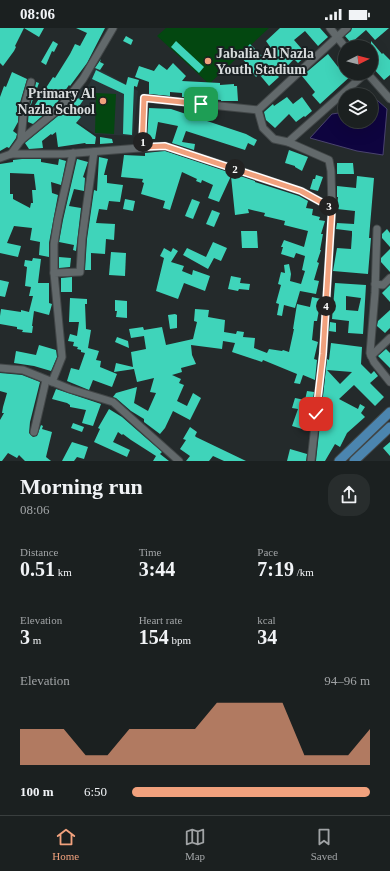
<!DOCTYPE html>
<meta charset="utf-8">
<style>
:root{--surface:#1b2020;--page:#282d2d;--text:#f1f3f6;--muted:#a0a3a5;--line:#393e3e;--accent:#f1a17d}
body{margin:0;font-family:"Times New Roman",serif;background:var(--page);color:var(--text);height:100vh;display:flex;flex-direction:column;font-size:15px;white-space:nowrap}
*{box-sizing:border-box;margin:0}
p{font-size:13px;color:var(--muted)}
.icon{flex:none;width:22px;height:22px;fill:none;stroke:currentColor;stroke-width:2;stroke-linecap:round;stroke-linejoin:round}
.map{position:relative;height:433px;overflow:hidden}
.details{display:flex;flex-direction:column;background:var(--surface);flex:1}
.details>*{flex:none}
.needle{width:26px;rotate:84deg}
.fabs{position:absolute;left:338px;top:12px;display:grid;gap:8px}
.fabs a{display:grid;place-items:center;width:40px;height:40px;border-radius:50%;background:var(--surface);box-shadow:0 4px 16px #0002,0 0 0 1px var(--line);font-size:20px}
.pin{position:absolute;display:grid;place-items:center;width:34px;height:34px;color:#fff;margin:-17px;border-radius:8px;box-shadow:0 2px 6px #0006}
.km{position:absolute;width:20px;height:20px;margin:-10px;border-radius:50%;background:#222;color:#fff;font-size:11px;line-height:20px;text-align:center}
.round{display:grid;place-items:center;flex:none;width:42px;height:42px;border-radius:16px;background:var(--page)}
.headline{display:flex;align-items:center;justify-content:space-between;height:68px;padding:0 20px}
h1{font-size:22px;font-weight:600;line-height:30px}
.figures{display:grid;grid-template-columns:repeat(3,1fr);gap:6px;height:68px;padding:4px 20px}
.figures div{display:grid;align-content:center}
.figures b{font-size:20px;font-weight:600}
.figures small{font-size:11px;font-weight:400}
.figures p{font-size:11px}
.chart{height:112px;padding:8px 20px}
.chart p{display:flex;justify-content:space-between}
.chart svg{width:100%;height:72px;margin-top:4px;fill:var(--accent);opacity:.7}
ul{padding:0 20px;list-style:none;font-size:13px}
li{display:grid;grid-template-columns:64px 48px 1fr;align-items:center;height:30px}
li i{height:10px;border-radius:5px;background:var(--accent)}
.status{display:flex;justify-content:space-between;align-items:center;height:28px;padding:0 20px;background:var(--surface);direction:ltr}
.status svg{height:11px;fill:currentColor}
.dock{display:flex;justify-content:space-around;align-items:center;height:56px;border-top:1px solid var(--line);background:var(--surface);font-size:11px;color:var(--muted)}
.dock a{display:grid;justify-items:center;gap:2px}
.dock .selected{color:var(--accent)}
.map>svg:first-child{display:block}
</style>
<div class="status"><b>08:06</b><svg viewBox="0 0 49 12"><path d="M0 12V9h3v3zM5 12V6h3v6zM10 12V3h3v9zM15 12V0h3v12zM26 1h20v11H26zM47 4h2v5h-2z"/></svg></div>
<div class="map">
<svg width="390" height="433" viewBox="0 0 390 433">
<rect width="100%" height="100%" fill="#242a2b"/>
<!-- built -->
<path fill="#283437" d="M95,39L138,63L133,108L95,106L59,82L83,59H87L91,53L89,48Z"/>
<!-- green -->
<g fill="#034710">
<path d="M166,0H269L209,56L157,8Z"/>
<path d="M96,65L116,66L114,106L95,105Z"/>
</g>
<!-- water -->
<path fill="#0e043f" stroke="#4a446e" d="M368,64L387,81L383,127L357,123L310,110L332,86L345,84V93H371V67H364Z"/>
<!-- building -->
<g fill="#3fd4ba" fill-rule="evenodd">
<path d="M0,0H44L39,9L24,0L15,18L16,19L14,23L3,38L0,35Z"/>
<path d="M76,0H105L87,35L70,58L69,57L56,76L33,96L28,94L29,82L31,83L53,49L55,50L70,26L75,16L80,18L87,5Z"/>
<path d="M280,0H320L328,9L318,18L305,3L294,12L307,27L298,35L294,31L278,48L279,49L269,58L259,46L256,49L248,39L249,38L239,27L250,16L265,31L273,23L266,13Z"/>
<path d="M352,0H389L375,12L366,2L351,15L345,8L351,3Z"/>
<path d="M126,8L133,12L131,17L123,13Z"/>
<path d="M53,13L58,16L54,24L52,23L46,37L41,34Z"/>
<path d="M176,13L204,39L199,45L171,19Z"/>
<path d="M371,13L382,26L383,25L390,32V47L384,52L371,38Z"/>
<path d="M328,26L338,39L339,37L342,40L345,37V45H354L320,76L312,67L315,64L302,48Z"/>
<path d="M101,31L100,34L104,36L100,42L95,40Z"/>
<path d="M173,35L186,48L182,53L220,55V57L234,56V58H237L238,73H221V72L182,69V65L170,64V68L149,66V54L135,49L139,38L154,43L159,36L167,42Z"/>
<path d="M96,42L126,57L128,49L139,52L137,59L134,58L132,107L123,106L124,66L92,51Z"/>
<path d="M12,44L27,51L19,78L18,94L13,103L17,106L16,110L9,120L7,119L0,123V69L4,58L6,59Z"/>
<path d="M36,54L39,55L29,82L36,55Z"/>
<path d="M87,59L91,61L75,84L81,89L76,95L96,109L95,116H86L85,115L58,119L56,104L52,107L51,106L42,113L43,120L29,121L25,115L63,84L75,69L78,71Z"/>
<path d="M287,69L293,76L302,69L312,83L305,89L304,88L296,94L289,86L275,100L266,92L264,84L273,76L274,78Z"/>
<path d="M149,80L171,81L246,106L257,112L254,118L248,115L245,122L186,103L182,114L195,116L194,122L172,115L178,98L158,94L155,111H147Z"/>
<path d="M100,109L112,111L113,115L100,116Z"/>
<path d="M289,122L308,129L302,143L295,139V138L285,135Z"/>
<path d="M165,123L255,153V154L299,168L308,173L306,180L313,181L312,187L320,189L319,192L325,193L321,206H323L320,222H321L317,234L319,235L314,252L319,253L316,266L300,263L295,280L284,277L282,288L277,287L279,276L276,275L281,257L278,256L281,244L285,245L284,237L289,236L291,246L290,253L301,256L305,243L302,242L305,228L296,225L294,230L281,226L283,219H281L284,212L304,219L308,203L284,197L285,193L264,188L265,185L248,181L249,185L235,187L231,148L219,174L208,170L213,157L202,152L201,155L196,153L197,151L182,144L170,182L163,180L165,173L141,166L144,155L142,154L143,151L121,149L124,127L145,128V125Z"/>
<path d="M99,129L108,131L104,147H107V155L123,157L120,174L109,173L107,182L99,181L96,195L115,196L114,212L106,211L105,226L91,225V242H85L87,211L94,162L97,163Z"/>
<path d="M22,131H41V134L58,137L59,131L66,133L61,157L51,154L52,165L58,167L49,215V229L39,227L40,214L30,212L32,200L14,198L7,215L21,218L18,229L0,225V136L13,134V132ZM10,145L34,146L36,162H32L33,175H31L30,180L13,171V166H10Z"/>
<path d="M77,131L88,134L83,149L85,150L84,163L74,161L69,178L81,180L76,223L73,222L74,217L59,214L63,192Z"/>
<path d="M337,135H353L354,146H337Z"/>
<path d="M316,147L323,149L318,163L310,161L313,151H315Z"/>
<path d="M357,148L374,150L369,210H371L368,246L333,243L337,220L351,221L352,207V203L336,201L337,195L354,196L355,183L337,181L338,169H337V158L356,160Z"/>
<path d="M125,171L135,173L133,183L123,181Z"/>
<path d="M192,171L200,174L193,191L185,188Z"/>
<path d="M212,182L220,185L214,199L206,196Z"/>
<path d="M387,201L390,205V219L382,210V206Z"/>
<path d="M241,203H257L258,220H242Z"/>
<path d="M213,214L227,220L221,233L214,230L208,241L183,227L187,220L206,229Z"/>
<path d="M164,220L171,224L173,220L178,223L171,234L184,238L182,243L192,247L193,242L210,248L205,263L184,255L178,271L156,263L164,230L160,228Z"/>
<path d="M390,221V244L381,234V230Z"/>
<path d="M111,224L126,225L125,248L109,247Z"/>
<path d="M59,229L71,230L70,239L59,240Z"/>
<path d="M33,230L41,231L38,255H49V275L52,276L49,287L34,283L32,298H33L32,305L22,304L23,302L17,301V299L0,296V288L1,281L21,284V282L29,284L33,268H29L31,259L25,258L27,239L24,238L25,232L32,233Z"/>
<path d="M231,248L241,250L240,255L250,256L249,262L239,261L238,263L228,261Z"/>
<path d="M72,249V264H61V250Z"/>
<path d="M0,252L9,254L5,269L0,268Z"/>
<path d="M335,255L366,257L363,306L348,305L349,293L332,291ZM346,268L361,270L358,283L346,282Z"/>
<path d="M390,257V274L382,265Z"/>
<path d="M312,269L321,271L317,293H314L312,312L318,314L314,331L317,332L315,352L303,347L300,356L294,355L297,346L263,332L262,334L232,324L235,315L223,313L222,321L191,317L192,327L196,336L181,340L182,344L172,347L181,351L179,355L184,357L177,373L187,378L193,365L201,370L190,392L173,383L165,400L160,406L144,394V391L131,383L116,370L113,369L116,365L137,359L134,375L148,383L156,365L150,364L154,350L137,354L134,341L114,344L116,335L133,339L131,324L146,321L144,308L131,310L129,301L143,299L144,302L162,299L166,317L193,311L197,294L194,293L195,281L209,282L208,289L225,292L224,304L236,306L237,303L244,304L243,309L255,310L254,320L267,325L269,321L282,323L283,322L289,324L294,301H293L297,276L310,279Z"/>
<path d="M70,270L87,271V276H85L86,301L91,302L88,320L99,323L96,332L101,333L100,339L117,346L112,359L93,352L89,362L67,353L71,340L79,342L85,325L81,324V322L77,321L78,319L73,318L74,314L68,313L70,306L77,308L79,294H69Z"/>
<path d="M115,272L127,273V290L116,289L117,283H115Z"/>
<path d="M390,282V300L385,305L377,298L378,293Z"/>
<path d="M175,286L177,287V300L170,301L168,287Z"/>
<path d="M330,294L336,295V304L329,303Z"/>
<path d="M117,309L128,313L129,320L115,314Z"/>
<path d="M331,315L362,319L361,336L371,346L374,343L378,348L370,355L384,369L375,378L354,357L339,371L358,381L360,376L365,379L361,385L365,389L347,405L340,419L335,416L325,433H316L327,331L329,332ZM327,342L352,344L340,356Z"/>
<path d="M39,317L56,322L57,329L51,343L34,338L14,335L16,323L36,327Z"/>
<path d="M386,321L390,325V340L378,328Z"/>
<path d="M0,345L22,347L40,354L30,394L29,405L33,409L37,408L41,397L43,398L42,401L52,404L46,429L51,433H25L19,427L17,430L8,425L2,433H0V392L4,385H2L3,379L7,365L0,363Z"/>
<path d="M56,361L101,376L93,398L82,395L86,382L70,379V377L67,375L52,371Z"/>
<path d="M307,363L314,364L313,372H312L308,386L311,387L309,403L292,398L298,381L292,380L295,370L305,372Z"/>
<path d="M109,381L122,389L162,424L160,426L169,433H153L156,428L131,412L123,406L122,407L118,404L113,414L130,422L127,429L94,414L100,401L98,400Z"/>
<path d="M73,395L84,399L82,404L71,400Z"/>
<path d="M190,399L197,404L195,408L196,409L246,433H224L213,428L209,433H186L190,428L180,421L186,412L183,411Z"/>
<path d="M72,414L88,419L84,431L77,429L74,433H62Z"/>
<path d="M390,414V428L383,420Z"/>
<path d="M290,421L307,426L306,433H287Z"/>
</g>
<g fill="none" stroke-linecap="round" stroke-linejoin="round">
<defs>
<g id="minor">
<path d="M330,0L345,19"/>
<path d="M367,45L390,71"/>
<path d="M21,112L24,79L31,54"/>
<path d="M288,114L366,45"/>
<path d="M142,119L144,70L258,82"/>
<path d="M11,126L21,112L60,80L83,51L113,0"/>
<path d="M0,130L11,126H64L165,118L301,163L332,180"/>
<path d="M377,201L375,265L370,325L374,334L390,354"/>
<path d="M54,245V216L58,191L73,125"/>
<path d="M375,256L383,257L390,250"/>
<path d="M371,328L390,310"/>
<path d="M0,340L23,342L70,361L113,374L179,433"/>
<path d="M52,354L62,329L54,245L80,244L82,211L94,124"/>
<path d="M34,404L46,352"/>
<path d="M311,433L323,326L332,180L331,143L329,132L288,114L274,111L263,100L258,82L347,0"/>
</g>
<g id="major">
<path d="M339,433L390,384"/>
<path d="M354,433L390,399"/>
</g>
</defs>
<!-- minor casing -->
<use href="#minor" stroke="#424748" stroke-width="9"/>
<!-- major casing -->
<use href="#major" stroke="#424748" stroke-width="11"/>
<!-- minor -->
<use href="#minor" stroke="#62696b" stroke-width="7"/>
<!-- major -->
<use href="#major" stroke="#4b85af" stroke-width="9"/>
</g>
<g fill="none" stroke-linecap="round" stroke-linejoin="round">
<defs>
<path id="route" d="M201,76L144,70L142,119L165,118L301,163L332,180L323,326L316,386"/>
</defs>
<!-- route casing -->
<use href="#route" stroke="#fff" stroke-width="8"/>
<!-- route -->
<use href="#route" stroke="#f1a17d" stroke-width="5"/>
</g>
<!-- markers -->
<g fill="#f1a17d" stroke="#1a2022" stroke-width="1.5">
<circle cx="208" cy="33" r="4"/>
<circle cx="103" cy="73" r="4"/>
</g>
<g text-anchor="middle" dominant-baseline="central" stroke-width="4" stroke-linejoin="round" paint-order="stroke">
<!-- poi labels -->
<g font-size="14" font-weight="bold" fill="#d7dbdc" stroke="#1a2022" text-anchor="start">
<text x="216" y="25">Jabalia Al Nazla<tspan x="216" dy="16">Youth Stadium</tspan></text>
<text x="95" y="65" text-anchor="end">Primary Al<tspan x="95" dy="16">Nazla School</tspan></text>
</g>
</g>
</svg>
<div class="fabs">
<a><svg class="needle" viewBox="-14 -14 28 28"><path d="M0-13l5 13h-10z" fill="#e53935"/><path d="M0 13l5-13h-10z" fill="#a0a3a5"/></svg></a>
<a><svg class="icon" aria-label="layers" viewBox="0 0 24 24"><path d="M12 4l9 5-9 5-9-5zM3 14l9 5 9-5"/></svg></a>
</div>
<div class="pin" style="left:201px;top:76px;background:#1e9e55"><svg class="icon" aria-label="arrive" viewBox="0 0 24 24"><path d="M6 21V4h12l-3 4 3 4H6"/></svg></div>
<div class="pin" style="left:316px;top:386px;background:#d93025"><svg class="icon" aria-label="check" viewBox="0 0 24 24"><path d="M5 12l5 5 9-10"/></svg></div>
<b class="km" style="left:143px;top:114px">1</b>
<b class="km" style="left:235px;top:141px">2</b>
<b class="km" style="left:329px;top:178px">3</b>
<b class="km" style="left:326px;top:278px">4</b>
</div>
<section class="details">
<div class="headline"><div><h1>Morning run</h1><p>08:06</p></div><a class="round"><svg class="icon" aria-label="share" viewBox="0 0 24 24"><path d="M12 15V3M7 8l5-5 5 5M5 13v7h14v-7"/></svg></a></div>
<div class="figures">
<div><p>Distance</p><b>0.51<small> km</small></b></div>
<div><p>Time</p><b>3:44</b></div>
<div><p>Pace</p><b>7:19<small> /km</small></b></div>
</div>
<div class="figures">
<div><p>Elevation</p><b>3<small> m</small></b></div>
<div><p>Heart rate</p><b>154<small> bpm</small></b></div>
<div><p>kcal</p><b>34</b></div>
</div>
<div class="chart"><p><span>Elevation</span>94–96 m</p>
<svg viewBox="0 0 160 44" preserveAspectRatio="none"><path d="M0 44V22L10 22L20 22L30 38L40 38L50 22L60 22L70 22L80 22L90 6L100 6L110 6L120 6L130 38L140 38L150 38L160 22V44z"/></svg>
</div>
<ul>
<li><b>100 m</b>6:50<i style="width:100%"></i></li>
</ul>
</section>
<nav class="dock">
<a class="selected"><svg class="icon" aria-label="home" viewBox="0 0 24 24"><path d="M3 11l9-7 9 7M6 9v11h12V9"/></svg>Home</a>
<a><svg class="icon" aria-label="map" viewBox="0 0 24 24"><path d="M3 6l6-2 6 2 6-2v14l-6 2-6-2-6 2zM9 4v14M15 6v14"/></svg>Map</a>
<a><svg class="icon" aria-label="saved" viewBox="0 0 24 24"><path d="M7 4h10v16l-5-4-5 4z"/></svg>Saved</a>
</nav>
